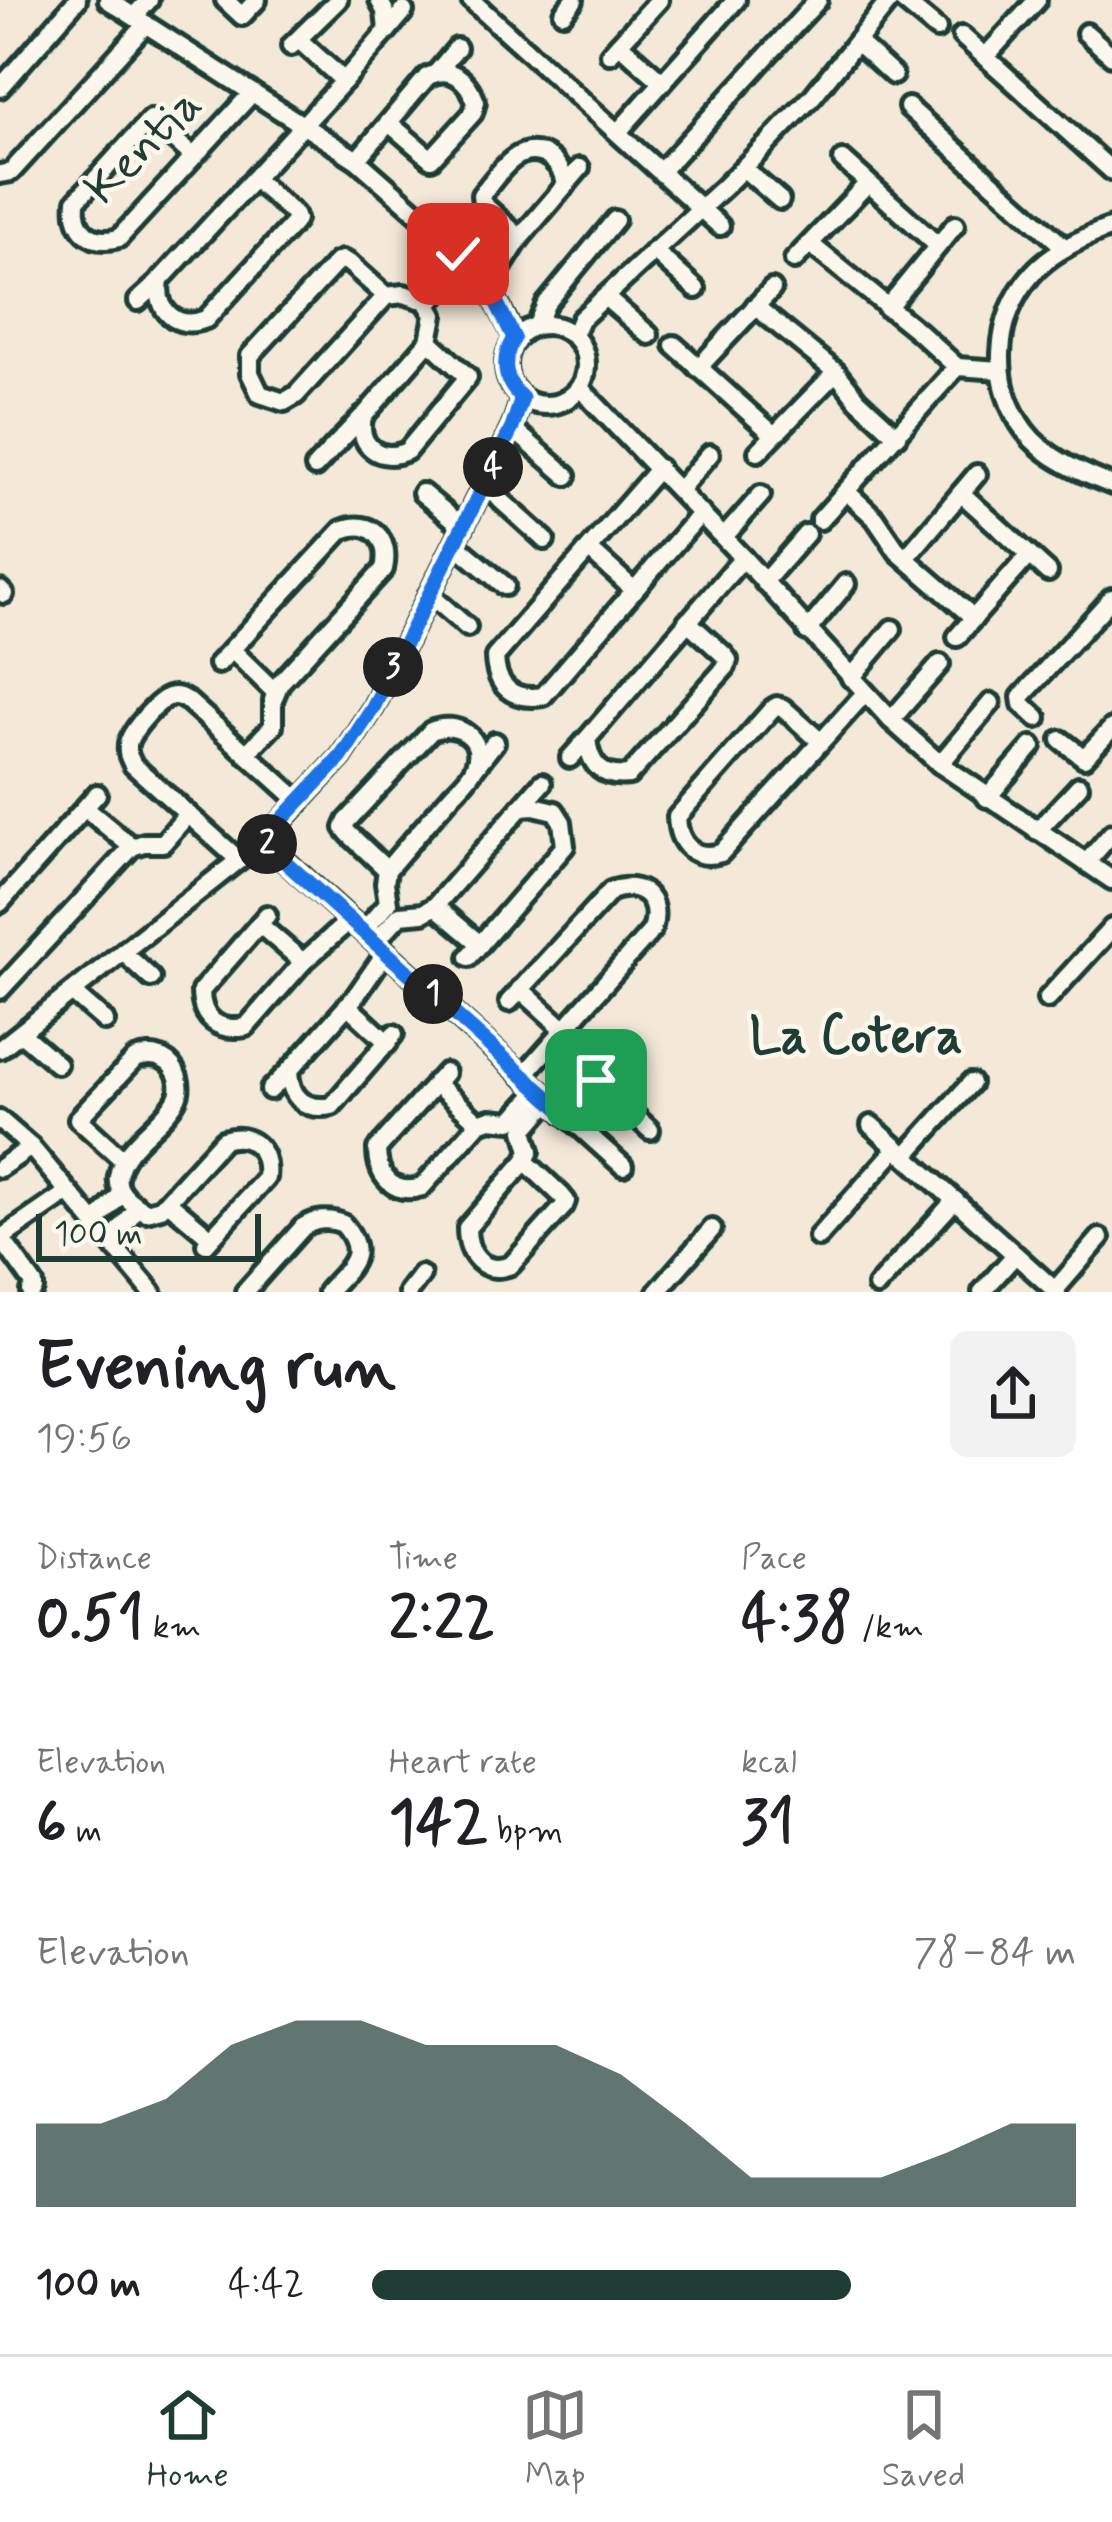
<!DOCTYPE html>
<meta charset="utf-8">
<style>
:root{--surface:#fff;--page:#f2f2f2;--text:#202124;--muted:#757577;--line:#e0e0e0;--accent:#1f3d34}
body{margin:0;font-family:Mynerve,sans-serif;background:var(--page);color:var(--text);height:100vh;display:flex;flex-direction:column;font-size:45px;white-space:nowrap}
*{box-sizing:border-box;margin:0}
p{font-size:39px;color:var(--muted)}
.icon{flex:none;width:66px;height:66px;fill:none;stroke:currentColor;stroke-width:2;stroke-linecap:round;stroke-linejoin:round}
.map{position:relative;height:1292px;overflow:hidden}
.side{display:flex;flex-direction:column;background:var(--surface);flex:1}
.side>*{flex:none}
.scale{position:absolute;left:36px;bottom:30px;width:225px;box-sizing:border-box;padding-left:12px;border:6px solid #1f3d34;border-top:0;font-size:33px;line-height:42px;white-space:nowrap;color:#1f3d34;-webkit-text-stroke:9px #fbf7ec;paint-order:stroke}
.pin{position:absolute;display:grid;place-items:center;width:102px;height:102px;color:#fff;margin:-51px;border-radius:24px;box-shadow:0 6px 18px #0006}
.km{position:absolute;width:60px;height:60px;margin:-30px;border-radius:50%;background:#222;color:#fff;font-size:33px;line-height:60px;text-align:center}
.round{display:grid;place-items:center;flex:none;width:126px;height:126px;border-radius:18px;background:var(--page)}
.overview{display:flex;align-items:center;justify-content:space-between;height:204px;padding:0 36px}
h1{font-size:66px;font-weight:700;line-height:90px}
.figures{display:grid;grid-template-columns:repeat(3,1fr);gap:18px;height:204px;padding:12px 36px}
.figures div{display:grid;align-content:center}
.figures b{font-size:60px;font-weight:700}
.figures small{font-size:33px;font-weight:400}
.figures p{font-size:33px}
.chart{height:336px;padding:24px 36px}
.chart p{display:flex;justify-content:space-between}
.chart svg{width:100%;height:216px;margin-top:12px;fill:var(--accent);opacity:.7}
ul{padding:0 36px;list-style:none;font-size:39px}
li{display:grid;grid-template-columns:192px 144px 1fr;align-items:center;height:90px}
li i{height:30px;border-radius:15px;background:var(--accent)}
.menu{display:flex;justify-content:space-around;align-items:center;height:168px;border-top:3px solid var(--line);background:var(--surface);font-size:33px;color:var(--muted)}
.menu a{display:grid;justify-items:center;gap:6px}
.menu .active{color:var(--accent)}
.map>svg:first-child{display:block}
</style>
<div class="map">
<svg width="1112" height="1292" viewBox="0 0 1112 1292">
<rect width="100%" height="100%" fill="#f4e9d9"/>
<filter id="ink" filterUnits="userSpaceOnUse"><feTurbulence type="fractalNoise" baseFrequency=".00833" numOctaves="2"/><feDisplacementMap in="SourceGraphic" scale="24" xChannelSelector="R" yChannelSelector="G"/><feConvolveMatrix kernelMatrix="1 2 1 2 8 2 1 2 1" color-interpolation-filters="sRGB"/></filter>
<g filter="url(#ink)">
<g fill="none" stroke-linecap="round" stroke-linejoin="round">
<defs>
<g id="minor">
<path d="M108,0L357,160L423,218L489,287L515,338"/>
<path d="M225,0L242,16L257,0"/>
<path d="M471,0L720,226"/>
<path d="M902,0L937,29"/>
<path d="M563,13L574,0"/>
<path d="M134,16L149,0"/>
<path d="M387,31L404,11"/>
<path d="M1086,33L1112,56"/>
<path d="M962,36L1112,171"/>
<path d="M299,40L344,81"/>
<path d="M858,43L893,75"/>
<path d="M619,44L661,81"/>
<path d="M291,46L338,0"/>
<path d="M610,54L659,0"/>
<path d="M985,57L1037,0"/>
<path d="M438,71L457,48"/>
<path d="M0,88L77,0"/>
<path d="M908,107L1065,248"/>
<path d="M618,132L736,0"/>
<path d="M193,156L151,119L76,201C73,229 90,246 119,238L252,93"/>
<path d="M357,160L427,77C451,64 468,80 476,102L473,113L431,159L389,123"/>
<path d="M843,160L937,245"/>
<path d="M743,168L780,200"/>
<path d="M661,171L818,0"/>
<path d="M0,174L11,172L146,24"/>
<path d="M254,179L294,214L296,219L294,223L206,319C176,331 155,310 160,280L344,81L387,31L385,11L379,0"/>
<path d="M1112,227C1084,237 1051,252 1032,274C994,318 990,384 1025,431C1045,458 1082,473 1112,485"/>
<path d="M520,238L482,203L481,195C497,177 515,143 543,154C556,160 563,172 566,185"/>
<path d="M810,244L919,332L957,367"/>
<path d="M654,251L696,289"/>
<path d="M794,260L868,183"/>
<path d="M489,287L520,238L580,168"/>
<path d="M386,296L349,263L342,260L337,262L250,356V373L260,394L284,402L296,395L386,296L404,294L419,299L458,254"/>
<path d="M605,297L649,335"/>
<path d="M138,301L160,281"/>
<path d="M755,306L836,372L858,400L897,436"/>
<path d="M887,308L955,225"/>
<circle cx="546" cy="365" r="40"/>
<path d="M537,325L546,304L615,220"/>
<path d="M574,335L581,319L724,187L768,143L813,96L890,0"/>
<path d="M429,341L468,377L407,451C380,463 357,446 363,417L429,341L434,315L428,305L466,262"/>
<path d="M674,345L774,435"/>
<path d="M957,367L1000,370"/>
<path d="M698,368L772,289"/>
<path d="M580,388L743,558L891,720L940,764L1112,880"/>
<path d="M512,428L567,476"/>
<path d="M758,452L836,372"/>
<path d="M315,467L362,417"/>
<path d="M659,468L495,657C496,687 513,701 543,696L701,513"/>
<path d="M484,485L545,540"/>
<path d="M679,490L710,454"/>
<path d="M846,491L875,518L898,552L974,618"/>
<path d="M422,493L463,527"/>
<path d="M961,493L1048,572"/>
<path d="M820,520L957,367"/>
<path d="M724,537L761,495"/>
<path d="M455,544L505,586"/>
<path d="M590,550L634,590"/>
<path d="M906,558L977,474"/>
<path d="M764,582L806,534"/>
<path d="M0,590L4,594"/>
<path d="M429,594L467,627"/>
<path d="M687,621L724,655L728,660L726,667L629,775C602,778 590,766 587,739L743,558"/>
<path d="M807,631L846,584"/>
<path d="M957,637L1029,555"/>
<path d="M232,650L275,692"/>
<path d="M218,664L342,530C371,518 391,539 384,569L280,683L273,700V726L246,754"/>
<path d="M851,678L892,629"/>
<path d="M1037,718L1022,704L1021,697L1112,598"/>
<path d="M891,720L940,664"/>
<path d="M1061,740L1084,758L1112,728"/>
<path d="M821,742L783,708L777,706L772,709L677,817C678,844 694,861 721,853L865,693"/>
<path d="M570,758L587,739"/>
<path d="M940,764L991,703"/>
<path d="M474,769L495,742"/>
<path d="M987,798L1032,746"/>
<path d="M521,807L542,783"/>
<path d="M85,808L132,847"/>
<path d="M1037,831L1079,786"/>
<path d="M263,841L623,1166"/>
<path d="M239,860L133,765C129,757 127,754 128,745C129,733 157,701 169,697C177,694 182,698 189,702L300,802"/>
<path d="M1086,863L1112,833"/>
<path d="M0,903L97,794"/>
<path d="M435,906L480,944"/>
<path d="M267,915L201,991C201,1019 218,1032 246,1027L303,962L350,920"/>
<path d="M259,924L303,962"/>
<path d="M363,931L388,903L385,883L387,870C408,845 429,821 450,797C458,788 470,778 474,768C488,737 455,720 431,731L347,821L344,828L349,834L387,870"/>
<path d="M375,942L400,915L423,913L435,906L521,807L534,806L555,811L562,822L565,846L469,957"/>
<path d="M386,952L355,997L289,1071C290,1098 305,1111 332,1106L394,1034"/>
<path d="M124,953L151,978"/>
<path d="M520,989L564,1029"/>
<path d="M0,990L132,847L144,843H163L188,814"/>
<path d="M73,993L105,1021"/>
<path d="M1047,999L1112,928"/>
<path d="M509,1002L611,891C641,880 662,898 652,930L523,1076"/>
<path d="M347,1005L388,1043"/>
<path d="M21,1033L57,1064"/>
<path d="M0,1049L263,841L341,757L373,708L512,428L522,398"/>
<path d="M583,1067L650,1130"/>
<path d="M445,1073L377,1149C377,1176 393,1196 422,1187L479,1123"/>
<path d="M435,1083L479,1123"/>
<path d="M270,1090L289,1071"/>
<path d="M565,1114L597,1080"/>
<path d="M0,1120L31,1147L152,1292"/>
<path d="M479,1123L490,1119L511,1121L539,1090"/>
<path d="M871,1125L1057,1292"/>
<path d="M905,1156L971,1083"/>
<path d="M123,1160L78,1119L135,1059C144,1056 153,1054 163,1059C177,1066 184,1086 176,1100C161,1127 122,1145 118,1177C115,1193 133,1204 146,1212L161,1208L223,1140C252,1131 269,1150 266,1178L206,1244"/>
<path d="M525,1161L561,1195L566,1201L564,1206L511,1265C483,1276 467,1254 467,1228L525,1161L530,1151L524,1130L550,1100"/>
<path d="M0,1168L31,1147"/>
<path d="M168,1202L211,1238"/>
<path d="M95,1223L122,1193"/>
<path d="M818,1237L897,1148"/>
<path d="M1,1238L34,1284V1289L31,1292"/>
<path d="M0,1239L68,1192"/>
<path d="M111,1241L138,1207"/>
<path d="M877,1286L955,1200"/>
<path d="M1055,1290L1100,1238"/>
<path d="M245,1292L303,1227C315,1219 330,1218 343,1224C370,1255 349,1267 327,1292"/>
<path d="M408,1292L421,1275"/>
<path d="M657,1292L712,1229"/>
<path d="M982,1292L1015,1255"/>
</g>
</defs>
<!-- minor casing -->
<use href="#minor" stroke="#1f3d34" stroke-width="26"/>
<!-- minor -->
<use href="#minor" stroke="#fbf7ec" stroke-width="16"/>
</g>
</g>
<g fill="none" stroke-linecap="round" stroke-linejoin="round" filter="url(#ink)">
<defs>
<path id="route" d="M458,254L489,287L514,338C501,359 503,381 522,398L512,428L373,708L341,757L262,841L566,1114L596,1080"/>
</defs>
<!-- route casing -->
<use href="#route" stroke="#fff" stroke-width="24"/>
<!-- route -->
<use href="#route" stroke="#1a73e8" stroke-width="15"/>
</g>
<g text-anchor="middle" dominant-baseline="central" stroke-width="9" stroke-linejoin="round" paint-order="stroke">
<!-- street labels -->
<g font-size="48" fill="#1f3d34" stroke="#fbf7ec">
<text transform="translate(144 147) rotate(-45)">Kentia</text>
</g>
<!-- neighbourhood labels -->
<g font-size="51" font-weight="bold" fill="#1f3d34" stroke="#fbf7ec">
<text x="856" y="1038">La Cotera</text>
</g>
</g>
</svg>
<div class="scale">100 m</div>
<div class="pin" style="left:596px;top:1080px;background:#1e9e55"><svg class="icon" aria-label="arrive" viewBox="0 0 24 24"><path d="M6 21V4h12l-3 4 3 4H6"/></svg></div>
<div class="pin" style="left:458px;top:254px;background:#d93025"><svg class="icon" aria-label="check" viewBox="0 0 24 24"><path d="M5 12l5 5 9-10"/></svg></div>
<b class="km" style="left:433px;top:994px">1</b>
<b class="km" style="left:267px;top:844px">2</b>
<b class="km" style="left:393px;top:667px">3</b>
<b class="km" style="left:493px;top:467px">4</b>
</div>
<section class="side">
<div class="overview"><div><h1>Evening run</h1><p>19:56</p></div><a class="round"><svg class="icon" aria-label="share" viewBox="0 0 24 24"><path d="M12 15V3M7 8l5-5 5 5M5 13v7h14v-7"/></svg></a></div>
<div class="figures">
<div><p>Distance</p><b>0.51<small> km</small></b></div>
<div><p>Time</p><b>2:22</b></div>
<div><p>Pace</p><b>4:38<small> /km</small></b></div>
</div>
<div class="figures">
<div><p>Elevation</p><b>6<small> m</small></b></div>
<div><p>Heart rate</p><b>142<small> bpm</small></b></div>
<div><p>kcal</p><b>31</b></div>
</div>
<div class="chart"><p><span>Elevation</span>78–84 m</p>
<svg viewBox="0 0 160 44" preserveAspectRatio="none"><path d="M0 44V27L10 27L20 22L30 11L40 6L50 6L60 11L70 11L80 11L90 17L100 27L110 38L120 38L130 38L140 33L150 27L160 27V44z"/></svg>
</div>
<ul>
<li><b>100 m</b>4:42<i style="width:68%"></i></li>
</ul>
</section>
<nav class="menu">
<a class="active"><svg class="icon" aria-label="home" viewBox="0 0 24 24"><path d="M3 11l9-7 9 7M6 9v11h12V9"/></svg>Home</a>
<a><svg class="icon" aria-label="map" viewBox="0 0 24 24"><path d="M3 6l6-2 6 2 6-2v14l-6 2-6-2-6 2zM9 4v14M15 6v14"/></svg>Map</a>
<a><svg class="icon" aria-label="saved" viewBox="0 0 24 24"><path d="M7 4h10v16l-5-4-5 4z"/></svg>Saved</a>
</nav>
